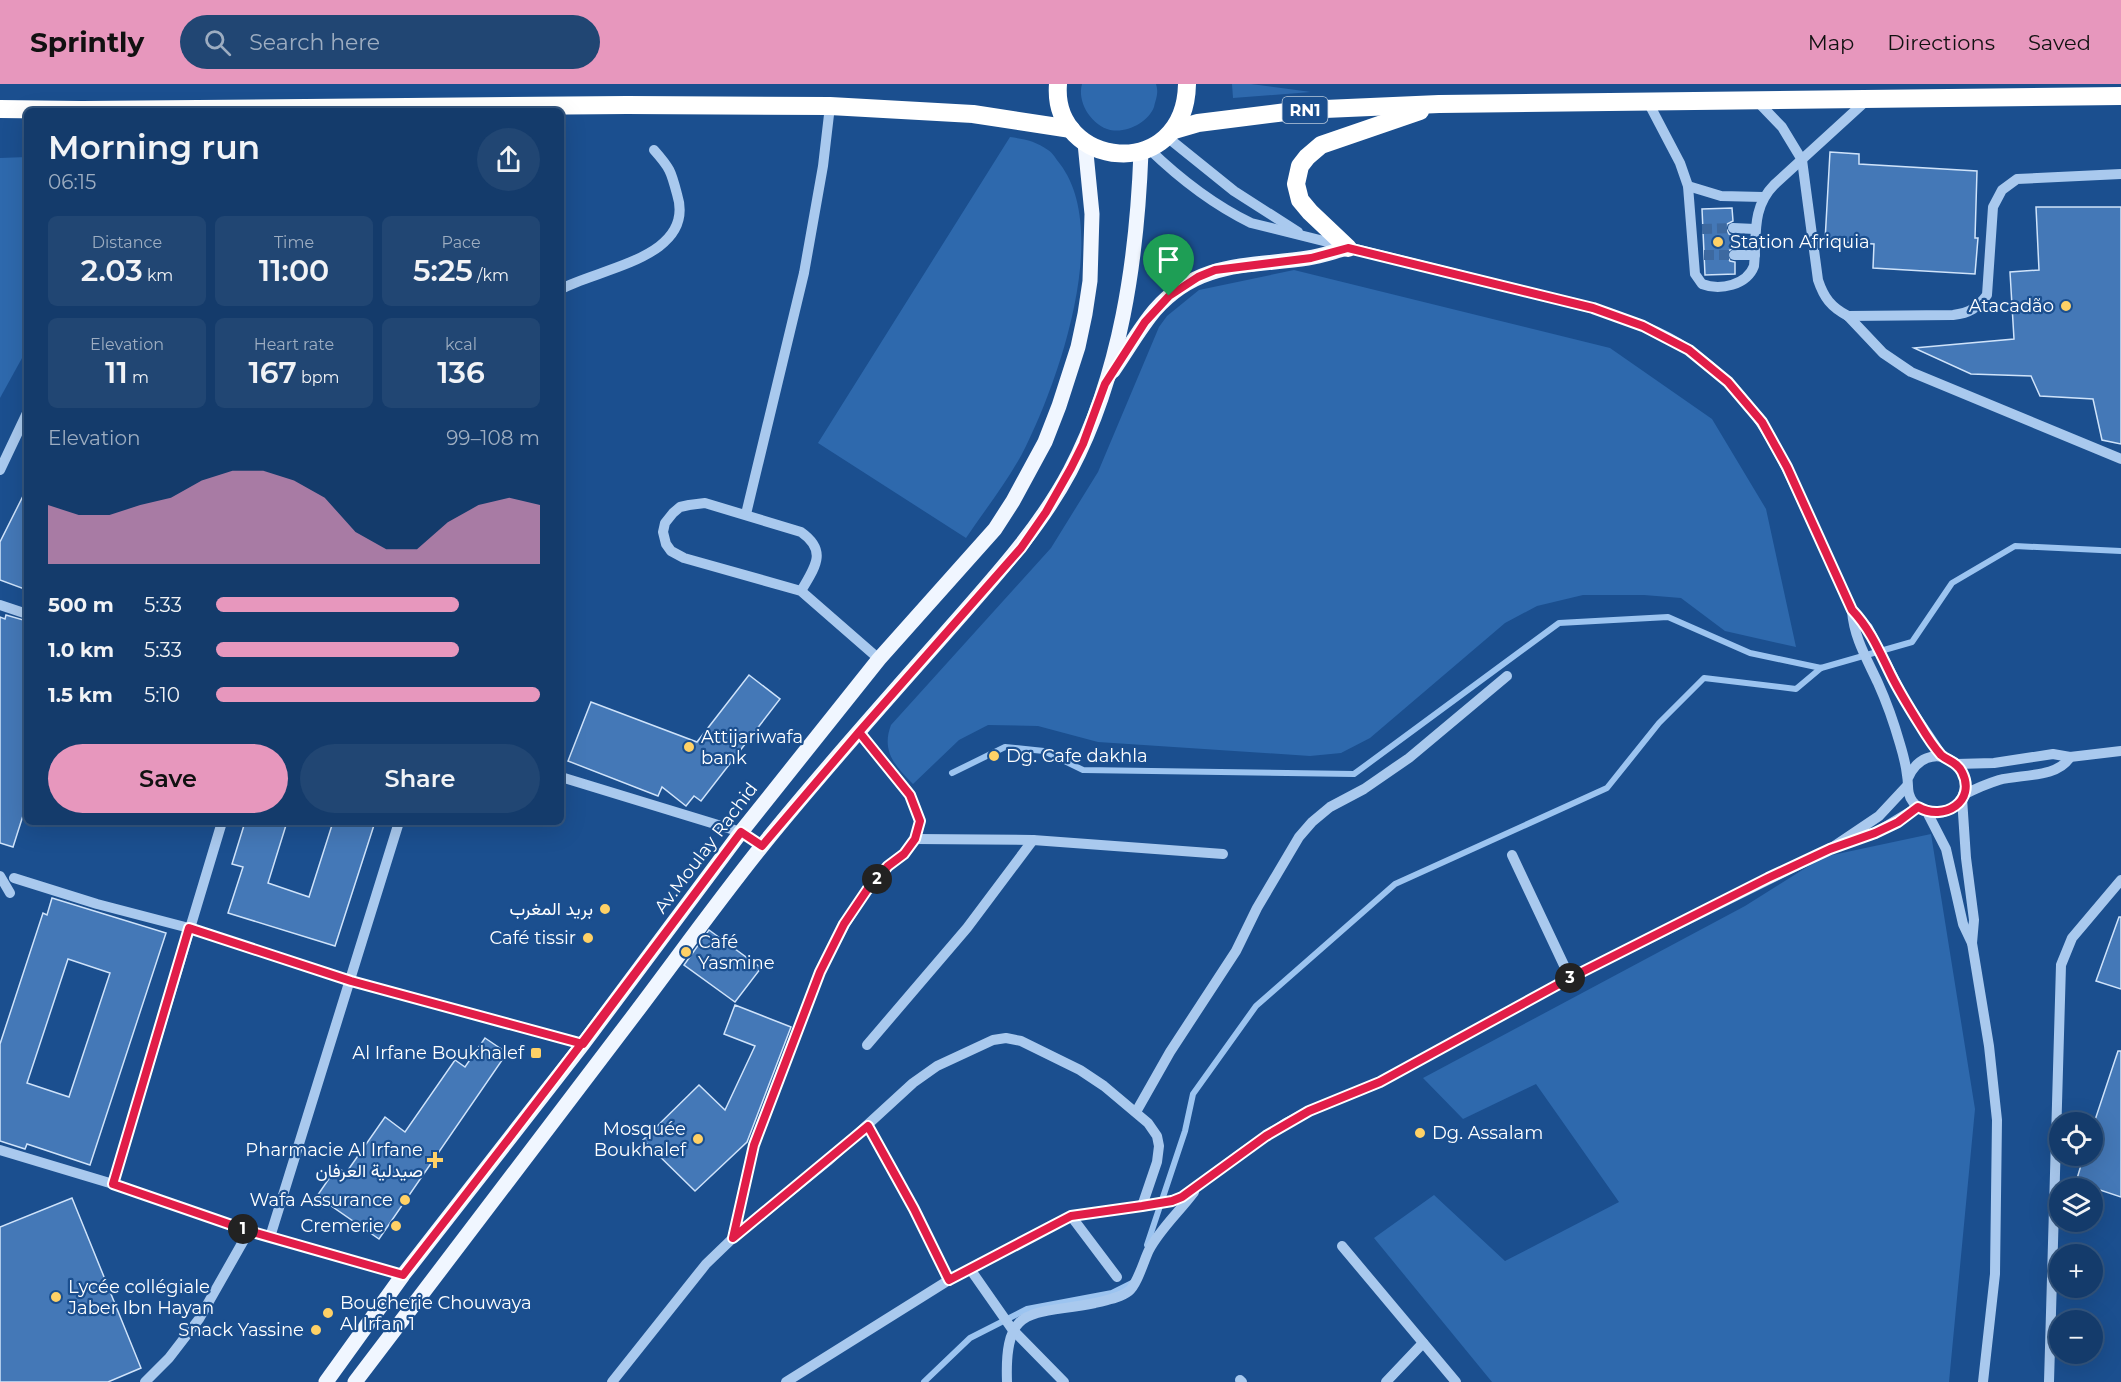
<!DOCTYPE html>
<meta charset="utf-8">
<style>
:root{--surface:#143b6b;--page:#214673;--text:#f1f3f6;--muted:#9dadc1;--line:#33557e;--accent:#e797bd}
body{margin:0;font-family:Montserrat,Vazirmatn,sans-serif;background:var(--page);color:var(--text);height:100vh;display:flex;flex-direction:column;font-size:22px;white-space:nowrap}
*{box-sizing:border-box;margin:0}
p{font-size:20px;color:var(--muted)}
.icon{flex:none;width:33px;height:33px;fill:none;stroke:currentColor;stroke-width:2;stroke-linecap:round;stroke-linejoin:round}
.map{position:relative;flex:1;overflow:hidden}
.sheet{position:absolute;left:24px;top:24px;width:540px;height:717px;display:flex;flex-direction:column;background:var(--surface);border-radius:9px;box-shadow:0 6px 24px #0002,0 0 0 2px var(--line)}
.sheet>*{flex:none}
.buttons{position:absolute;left:2049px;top:1028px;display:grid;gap:12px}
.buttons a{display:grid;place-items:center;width:54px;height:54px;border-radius:50%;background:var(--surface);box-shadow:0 6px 24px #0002,0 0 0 2px var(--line);font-size:30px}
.pin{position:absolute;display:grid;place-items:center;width:51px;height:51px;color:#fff;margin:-62px -26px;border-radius:50% 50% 50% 0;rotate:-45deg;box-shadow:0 0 6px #0007}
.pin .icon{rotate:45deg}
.km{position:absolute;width:30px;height:30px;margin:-15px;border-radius:50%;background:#222;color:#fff;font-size:16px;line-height:30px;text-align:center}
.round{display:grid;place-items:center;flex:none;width:63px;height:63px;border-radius:32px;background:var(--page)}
.head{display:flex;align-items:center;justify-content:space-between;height:102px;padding:0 24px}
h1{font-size:33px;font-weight:600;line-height:45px}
.stats{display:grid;grid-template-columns:repeat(3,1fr);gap:9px;height:102px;padding:6px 24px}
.stats div{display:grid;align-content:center;border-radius:9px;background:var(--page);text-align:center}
.stats b{font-size:30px;font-weight:600}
.stats small{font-size:16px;font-weight:400}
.stats p{font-size:16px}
.chart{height:168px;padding:12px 24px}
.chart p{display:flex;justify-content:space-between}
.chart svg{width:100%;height:108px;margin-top:6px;fill:var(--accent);opacity:.7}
.primary-button{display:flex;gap:12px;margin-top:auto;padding:12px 24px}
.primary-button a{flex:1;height:69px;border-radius:36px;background:var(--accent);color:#111;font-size:24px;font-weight:600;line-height:69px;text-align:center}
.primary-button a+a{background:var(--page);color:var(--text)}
ul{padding:0 24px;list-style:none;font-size:20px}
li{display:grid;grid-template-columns:96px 72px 1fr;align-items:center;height:45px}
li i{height:15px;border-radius:8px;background:var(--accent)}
header{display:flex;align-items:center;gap:36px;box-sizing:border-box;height:84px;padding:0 30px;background:var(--accent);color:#111}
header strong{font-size:28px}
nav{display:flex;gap:33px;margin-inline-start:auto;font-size:21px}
.search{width:420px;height:54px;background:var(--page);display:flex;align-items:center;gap:15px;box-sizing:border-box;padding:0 21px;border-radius:33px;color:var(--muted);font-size:22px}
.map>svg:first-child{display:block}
</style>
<header>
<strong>Sprintly</strong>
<div class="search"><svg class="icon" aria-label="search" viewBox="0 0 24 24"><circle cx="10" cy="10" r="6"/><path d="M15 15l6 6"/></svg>Search here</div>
<nav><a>Map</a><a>Directions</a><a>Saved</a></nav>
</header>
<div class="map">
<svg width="2121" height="1298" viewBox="0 0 2121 1298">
<rect width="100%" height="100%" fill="#1b4f8f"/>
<!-- green -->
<g fill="#2e69ad">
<path d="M1082,0H1156C1159,9 1156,14 1154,23C1148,39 1124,51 1107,45C1090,39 1077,17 1082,0Z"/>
<path d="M1232,0H1251L1311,8L1233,14Z"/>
<path d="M1010,53C1024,55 1036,57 1048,66C1053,69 1056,75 1060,80C1111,147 1059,295 1026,362C1010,395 986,424 966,454L818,359Z"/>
<path d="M27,73V265L0,314V74Z"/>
<path d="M1294,186L1610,264L1712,335L1766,425L1796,563L1725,547L1681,514L1644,511H1583L1537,522L1505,539L1370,654L1341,669L1310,672L1098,658L1038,642L988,641L959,656L913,700C895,682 881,667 891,641L1051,464L1098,388L1159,243L1167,232L1199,206Z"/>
<path d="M1931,750L1975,1025L1949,1298H1492L1374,1154L1434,1111L1505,1177L1619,1118L1536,1000L1463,1035L1423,994L1745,822L1823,773Z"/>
</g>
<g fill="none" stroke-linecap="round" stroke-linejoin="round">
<!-- stream -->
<g stroke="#9cc4f0" stroke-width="6">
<path d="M952,689L1005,663L1044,667L1083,686L1354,690L1559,539L1668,533L1750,569L1821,584L1912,558L1952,499L2015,462L2121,467"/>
<path d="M1147,1161L1185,1047L1193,1010L1256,922L1395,800L1607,704L1659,639L1704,594L1796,605L1821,584"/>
<path d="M924,1298L970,1254L1027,1225L1112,1209L1132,1199"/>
</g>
</g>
<!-- building -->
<g fill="#4478b7" stroke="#cfe3fa" stroke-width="1.5" fill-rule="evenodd">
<path d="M1830,68L1859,70V80L1977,87L1975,154H1978L1975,190L1873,184L1874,160L1825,157Z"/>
<path d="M2036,123H2121V360L2102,356L2093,315L2040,312L2031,292L1971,290L1914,264L2014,255L2010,188L2039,186Z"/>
<path d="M1732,124L1733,137L1727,140L1726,144L1729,150L1733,152L1734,164L1728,167L1727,172L1730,177L1735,178V190L1705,191L1702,125Z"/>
<path d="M27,404V506L0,496V458Z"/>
<path d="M6,531L27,537V719L13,763L0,759V533L5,535Z"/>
<path d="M749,591L780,615L701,717L694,712L686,722L662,703L658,712L568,677L591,618L697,658Z"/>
<path d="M245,738H287L268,799L309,813L333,738H375L335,862L228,829L243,783L232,780Z"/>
<path d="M52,814L166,849L90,1081L27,1060L25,1065L0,1057V960L43,829L47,831ZM68,875L110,889L69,1013L27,999Z"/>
<path d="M2119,833H2121V905L2096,897Z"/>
<path d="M709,846L761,884L735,918L684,881Z"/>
<path d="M735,921L791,943L747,1058L695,1107L643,1056L699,1001L725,1026L755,962L724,950Z"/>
<path d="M485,954L507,969L379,1155L317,1112L337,1083L346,1089L385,1033L405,1048L455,976L465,983Z"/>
<path d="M2118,967H2121V1113L2076,1098L2084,1071H2092V1045Z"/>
<path d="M72,1114L141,1284L108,1298H0V1143Z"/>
</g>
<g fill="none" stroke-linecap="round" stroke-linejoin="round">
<!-- minor-tunnel -->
<g stroke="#3d69a0" stroke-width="10" stroke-dasharray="10 5" stroke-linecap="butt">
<path d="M1702,145L1733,144"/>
<path d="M1704,171H1734"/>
</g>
<!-- minor -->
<g stroke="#a9c9ee" stroke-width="10">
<path d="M1757,17L1782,43L1802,76L1818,196C1824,214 1831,223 1848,232L1953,231C1970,229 1977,224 1987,211L1993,123L2002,106L2017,95L2121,90"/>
<path d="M1648,18L1680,79L1688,102L1695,190L1702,200C1720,207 1747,201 1754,182C1757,153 1751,124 1774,101L1868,15"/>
<path d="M1167,53L1234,107L1298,148"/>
<path d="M1149,65C1180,95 1212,120 1251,139L1593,224C1626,235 1660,246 1689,266C1752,309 1776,360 1806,426C1822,460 1837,493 1852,527L1868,544L1906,618L1943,673"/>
<path d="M1688,102L1721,112L1763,113"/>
<path d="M1733,144L1755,145"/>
<path d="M1734,171H1755"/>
<path d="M561,205C600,184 697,173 677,110C671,87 670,84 654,66"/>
<path d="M1848,232L1883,269L1911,288L2121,375"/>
<path d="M0,386L27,329"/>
<path d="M746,430L804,189L823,82L830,22"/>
<path d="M801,507C815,483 828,467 801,448L705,419L689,421L680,423L673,429L665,439L663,448L666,460L671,467L684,474L801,507L879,575"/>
<path d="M0,521L27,530"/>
<path d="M1852,527C1854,554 1867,575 1878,599C1887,619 1894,639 1900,660C1903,670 1906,681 1907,691C1909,701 1906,709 1913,718C1925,735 1953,732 1962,713C1979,680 1927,651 1908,694"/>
<path d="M1956,680L1994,679L2053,670L2070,673L2121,667"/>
<path d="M561,693L741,748L762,762"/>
<path d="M1963,711C1975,705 1986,700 1999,696C2021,690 2058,694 2070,673"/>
<path d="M1962,714L1966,774L1974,836L1972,859L1989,962L1997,1036L1995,1190L1983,1298"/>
<path d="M1927,728L1946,765L1963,840L1972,859"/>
<path d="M915,755L1033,756L1223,770"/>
<path d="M1844,760L1875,749L1918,723"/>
<path d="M1512,771L1570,894"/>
<path d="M0,792L10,809"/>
<path d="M14,794L97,820L189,844L351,897L583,960"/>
<path d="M867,961L967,844L1033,756"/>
<path d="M1136,1028L1170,968L1236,867L1257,824L1299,753L1312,738L1330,723L1364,705L1409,674L1507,592"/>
<path d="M868,1042L914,1125L949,1196"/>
<path d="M0,1066L113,1100L249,1147L403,1191"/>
<path d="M113,1100L222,738"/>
<path d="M1071,1132L1117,1193"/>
<path d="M270,1153C312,1015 357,877 399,738"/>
<path d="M733,1154L754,1061L820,888L845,840L867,806L888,782L904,770L915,755L920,737L910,711L859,648"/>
<path d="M1342,1162L1456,1298"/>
<path d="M970,1185L1012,1245L1064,1298"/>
<path d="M1240,1296L1242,1298"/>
<path d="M145,1298L169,1274L199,1235L249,1147"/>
<path d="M612,1298L706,1180L733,1154L829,1076L913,999L937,982L993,956L1006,954L1021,957L1080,986L1104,1002L1148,1039L1157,1052L1159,1062L1157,1078L1142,1122"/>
<path d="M786,1298L949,1196L1071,1132L1142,1122L1172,1117L1182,1113L1243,1068L1286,1039L1309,1027L1380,998L1570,894L1830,765L1879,732L1907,702"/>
<path d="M1007,1298C1004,1218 1032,1232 1095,1219C1107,1216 1120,1214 1129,1207C1137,1201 1144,1176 1149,1166C1160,1145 1180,1127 1194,1108"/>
<path d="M1386,1298L1423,1259"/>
<path d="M2049,1298L2061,881L2072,854L2121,796"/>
</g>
<!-- major -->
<g stroke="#f0f6ff" stroke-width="15">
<path d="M1113,287C1127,267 1139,245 1155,226C1199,176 1249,183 1308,174C1322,172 1335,167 1348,164"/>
<path d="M326,1298L403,1191L583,960L741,748L879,575L995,445L1013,417L1045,358L1059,322L1078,263L1085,230L1090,197L1092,130L1085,59"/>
<path d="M355,1298C447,1177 539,1056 631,935C675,877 717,818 762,762C820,690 882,621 943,552C989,499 1037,449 1070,387C1121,290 1137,175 1141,68"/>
</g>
<!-- highway -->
<g stroke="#fff" stroke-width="18">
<path d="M1058,0C1051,85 1185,100 1187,0"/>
<path d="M0,25L82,26L627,21L830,22L973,30L1071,45"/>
<path d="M1174,46L1198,39L1302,26L1439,20L2121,12"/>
<path d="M1348,164L1310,128L1300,116L1296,100L1300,82L1307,73L1321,61L1420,27"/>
</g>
</g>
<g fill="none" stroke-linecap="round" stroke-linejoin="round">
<defs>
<path id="route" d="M1169,212L1145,238L1105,300L1083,360L1071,384L1046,428L1021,464L859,648L762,762L741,748C630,897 517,1045 403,1191L249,1147L113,1100L189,844L351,897L583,960L741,748L762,762L859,648L910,711L920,737L915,755L904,770L888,782L867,806L844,840L820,888L754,1061L733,1154L868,1042L914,1125L949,1196L1071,1132L1142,1122L1172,1117L1182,1113L1266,1052L1309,1027L1380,998L1570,894L1768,794L1830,765L1875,749L1898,738L1918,723C1944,738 1977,717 1962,688C1957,678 1948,677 1941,671C1933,662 1926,651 1920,641C1910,625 1900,609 1892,593C1880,569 1871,546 1852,526L1787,383L1762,338L1728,298L1689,266L1643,242L1593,224L1348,164L1311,174L1215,186L1198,193L1169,212"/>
</defs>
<!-- route casing -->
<use href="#route" stroke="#fff" stroke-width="12"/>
<!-- route -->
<use href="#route" stroke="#e11d48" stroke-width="8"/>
</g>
<!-- markers -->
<g fill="#ffd166" stroke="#1b4f8f" stroke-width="2">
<circle cx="1718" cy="158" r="6"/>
<circle cx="2066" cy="222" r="6"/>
<circle cx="689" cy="663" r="6"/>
<circle cx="994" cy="672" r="6"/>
<circle cx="605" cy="825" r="6"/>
<circle cx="588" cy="854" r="6"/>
<circle cx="686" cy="868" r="6"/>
<rect x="530" y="963" width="12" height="12" rx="3"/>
<circle cx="1420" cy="1049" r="6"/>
<circle cx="698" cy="1055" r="6"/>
<path d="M432 1067h6v6h6v6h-6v6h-6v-6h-6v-6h6z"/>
<circle cx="405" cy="1116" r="6"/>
<circle cx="396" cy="1142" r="6"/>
<circle cx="56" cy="1213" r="6"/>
<circle cx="328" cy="1229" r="6"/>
<circle cx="316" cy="1246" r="6"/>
</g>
<g text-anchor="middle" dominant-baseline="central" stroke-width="4.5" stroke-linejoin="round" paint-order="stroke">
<!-- shield labels -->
<rect fill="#1b4f8f" stroke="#bbcadd" stroke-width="1.5" x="1282.5" y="13" width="45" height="26" rx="4.5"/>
<g font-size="16" font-weight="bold" fill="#fff">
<text x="1305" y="26">RN1</text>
</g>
<!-- poi labels -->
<g font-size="18" fill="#fff" stroke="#1b4f8f" text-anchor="end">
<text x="1730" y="158" text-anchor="start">Station Afriquia</text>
<text x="2054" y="222">Atacadão</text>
<text x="701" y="653" text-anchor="start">Attijariwafa<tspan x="701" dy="21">bank</tspan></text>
<text x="1006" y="672" text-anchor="start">Dg. Cafe dakhla</text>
<text x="593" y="825">بريد المغرب</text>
<text x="576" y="854">Café tissir</text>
<text x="698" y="858" text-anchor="start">Café<tspan x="698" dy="21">Yasmine</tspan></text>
<text x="524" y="969">Al Irfane Boukhalef</text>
<text x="686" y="1045">Mosquée<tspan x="686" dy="21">Boukhalef</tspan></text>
<text x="1432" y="1049" text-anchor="start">Dg. Assalam</text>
<text x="423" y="1066">Pharmacie Al Irfane<tspan x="423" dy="21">صيدلية العرفان</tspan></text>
<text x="393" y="1116">Wafa Assurance</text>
<text x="384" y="1142">Cremerie</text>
<text x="68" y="1203" text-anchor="start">Lycée collégiale<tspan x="68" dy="21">Jaber Ibn Hayan</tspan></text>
<text x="340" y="1219" text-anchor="start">Boucherie Chouwaya<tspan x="340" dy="21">Al Irfan 1</tspan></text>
<text x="304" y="1246">Snack Yassine</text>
</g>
<!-- street labels -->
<g font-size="18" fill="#fff" stroke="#1b4f8f">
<text transform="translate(706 764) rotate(-53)">Av.Moulay Rachid</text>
</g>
</g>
</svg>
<div class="buttons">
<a><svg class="icon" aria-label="locate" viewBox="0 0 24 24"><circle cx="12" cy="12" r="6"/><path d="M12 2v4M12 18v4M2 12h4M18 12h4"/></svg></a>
<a><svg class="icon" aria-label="layers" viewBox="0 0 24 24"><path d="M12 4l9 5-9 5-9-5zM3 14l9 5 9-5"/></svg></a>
<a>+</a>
<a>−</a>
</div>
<div class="pin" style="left:1169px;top:212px;background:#1e9e55"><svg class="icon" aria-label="arrive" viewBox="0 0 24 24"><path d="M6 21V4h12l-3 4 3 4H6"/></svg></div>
<b class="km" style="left:243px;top:1145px">1</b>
<b class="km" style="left:877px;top:795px">2</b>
<b class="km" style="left:1570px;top:894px">3</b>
<section class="sheet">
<div class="head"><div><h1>Morning run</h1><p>06:15</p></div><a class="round"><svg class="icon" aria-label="share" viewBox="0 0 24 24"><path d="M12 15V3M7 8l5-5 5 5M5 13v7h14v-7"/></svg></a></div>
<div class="stats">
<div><p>Distance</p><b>2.03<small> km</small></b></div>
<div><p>Time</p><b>11:00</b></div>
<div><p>Pace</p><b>5:25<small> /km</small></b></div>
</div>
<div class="stats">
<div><p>Elevation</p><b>11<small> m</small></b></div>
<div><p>Heart rate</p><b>167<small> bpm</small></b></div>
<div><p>kcal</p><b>136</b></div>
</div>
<div class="chart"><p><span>Elevation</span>99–108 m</p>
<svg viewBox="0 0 160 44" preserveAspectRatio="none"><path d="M0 44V20L10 24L20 24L30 20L40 17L50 10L60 6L70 6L80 10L90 17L100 31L110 38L120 38L130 27L140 20L150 17L160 20V44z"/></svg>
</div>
<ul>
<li><b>500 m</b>5:33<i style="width:75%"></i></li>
<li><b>1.0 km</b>5:33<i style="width:75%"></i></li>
<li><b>1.5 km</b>5:10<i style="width:100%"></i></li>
</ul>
<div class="primary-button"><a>Save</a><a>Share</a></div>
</section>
</div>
